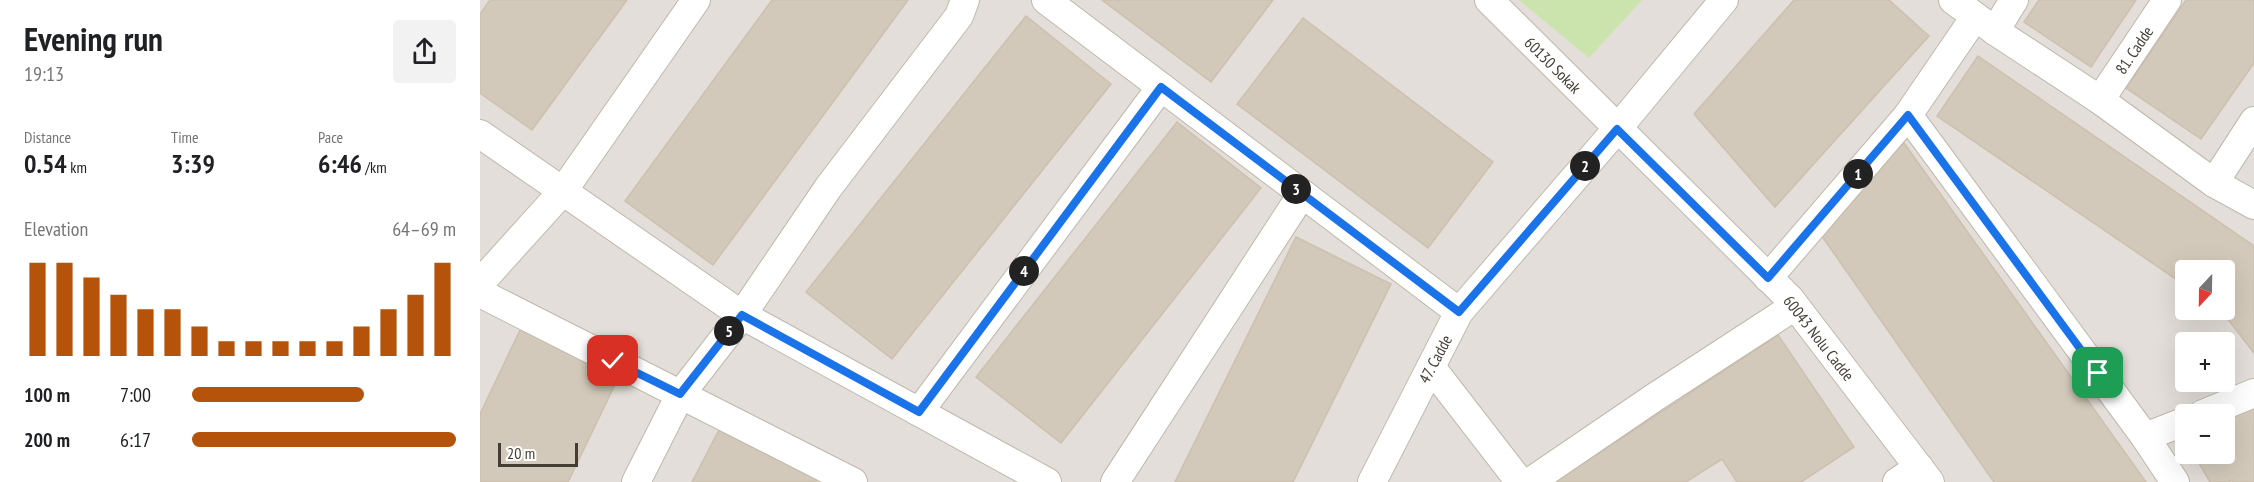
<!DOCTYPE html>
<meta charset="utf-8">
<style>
:root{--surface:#fff;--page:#f2f2f2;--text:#202124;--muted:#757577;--accent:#b45309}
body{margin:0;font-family:"PT Sans Narrow",sans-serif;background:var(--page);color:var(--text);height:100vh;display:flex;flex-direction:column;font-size:22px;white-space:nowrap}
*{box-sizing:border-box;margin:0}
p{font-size:20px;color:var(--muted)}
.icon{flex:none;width:33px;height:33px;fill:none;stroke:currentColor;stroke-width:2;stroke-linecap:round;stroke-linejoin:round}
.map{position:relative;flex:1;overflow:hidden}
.panel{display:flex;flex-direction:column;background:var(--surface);width:480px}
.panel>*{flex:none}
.needle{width:39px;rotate:202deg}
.tools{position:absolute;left:1695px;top:260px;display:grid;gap:12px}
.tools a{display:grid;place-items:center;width:60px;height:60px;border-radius:6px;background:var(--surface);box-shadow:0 6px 24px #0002;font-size:30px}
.scale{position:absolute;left:18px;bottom:15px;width:80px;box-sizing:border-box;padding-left:6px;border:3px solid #433d34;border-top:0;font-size:16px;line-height:21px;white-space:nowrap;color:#433d34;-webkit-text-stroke:4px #fff;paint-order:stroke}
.pin{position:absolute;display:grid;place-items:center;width:51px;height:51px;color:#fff;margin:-26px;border-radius:12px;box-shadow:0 3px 9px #0006}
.km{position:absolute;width:30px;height:30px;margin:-15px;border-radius:50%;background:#222;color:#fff;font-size:16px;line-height:30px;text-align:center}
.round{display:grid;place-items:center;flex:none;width:63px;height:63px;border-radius:6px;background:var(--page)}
.headline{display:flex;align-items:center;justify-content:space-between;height:102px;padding:0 24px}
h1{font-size:33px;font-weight:800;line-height:45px}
.stats{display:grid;grid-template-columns:repeat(3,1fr);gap:9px;height:102px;padding:6px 24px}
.stats div{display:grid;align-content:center}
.stats b{font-size:26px;font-weight:800}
.stats small{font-size:16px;font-weight:400}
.stats p{font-size:16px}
.chart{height:168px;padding:12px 24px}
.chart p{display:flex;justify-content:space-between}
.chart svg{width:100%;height:108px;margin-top:6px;stroke:var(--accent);stroke-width:6}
ul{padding:0 24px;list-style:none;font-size:20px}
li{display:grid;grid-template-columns:96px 72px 1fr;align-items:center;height:45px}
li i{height:15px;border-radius:8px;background:var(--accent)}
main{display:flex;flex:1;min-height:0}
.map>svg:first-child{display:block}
</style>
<main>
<section class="panel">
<div class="headline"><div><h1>Evening run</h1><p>19:13</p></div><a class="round"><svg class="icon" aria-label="share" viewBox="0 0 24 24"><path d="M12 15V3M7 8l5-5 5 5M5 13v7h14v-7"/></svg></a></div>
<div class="stats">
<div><p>Distance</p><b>0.54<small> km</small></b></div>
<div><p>Time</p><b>3:39</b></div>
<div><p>Pace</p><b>6:46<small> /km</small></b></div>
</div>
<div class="chart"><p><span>Elevation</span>64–69 m</p>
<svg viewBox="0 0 160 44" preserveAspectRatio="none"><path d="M5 44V6M15 44V6M25 44V12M35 44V19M45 44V25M55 44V25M65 44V32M75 44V38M85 44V38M95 44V38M105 44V38M115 44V38M125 44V32M135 44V25M145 44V19M155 44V6"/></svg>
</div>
<ul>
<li><b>100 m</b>7:00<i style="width:65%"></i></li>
<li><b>200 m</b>6:17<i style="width:100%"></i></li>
</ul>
</section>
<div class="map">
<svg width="1774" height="482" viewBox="0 0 1774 482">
<rect width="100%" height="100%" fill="#f1ede4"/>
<!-- industrial -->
<path fill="#e3ded9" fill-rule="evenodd" d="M0,0H1774V482H0ZM1706,270H1744V309H1706ZM1706,342H1744V381H1706ZM1706,414H1744V453H1706Z"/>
<!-- green -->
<path fill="#cbe4ad" d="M1039,0H1162L1109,58Z"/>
<!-- building -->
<g fill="#d2c9ba" stroke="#cdc0ad" stroke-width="1.5">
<path d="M10,0H147L52,130L0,93V14Z"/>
<path d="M292,0H428L233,265L145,201Z"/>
<path d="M622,0H793L731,82Z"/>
<path d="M1314,0H1409L1449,36L1295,207L1214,114Z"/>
<path d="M1559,0H1656L1611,67L1544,22Z"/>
<path d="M1706,0H1774V63L1721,139L1646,88Z"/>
<path d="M546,16L631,84L412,359L326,292Z"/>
<path d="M823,18L1013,162L948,248L757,104Z"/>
<path d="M1498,56L1774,246V353L1740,309H1744V270H1706V286L1457,116Z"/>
<path d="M697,122L781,188L581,443L496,377Z"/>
<path d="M1424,143L1666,482H1514L1339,232L1379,187Z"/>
<path d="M816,237L911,284L813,482H695Z"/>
<path d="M42,326L140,374L88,482H0V414Z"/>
<path d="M1298,335L1374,447L1321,482H1257L1242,459L1206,482H1075Z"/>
<path d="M1774,406V482H1753L1752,480L1748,482H1730L1713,453H1744V419Z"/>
<path d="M241,426L338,477L336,482H212Z"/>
</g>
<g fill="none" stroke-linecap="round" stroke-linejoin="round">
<defs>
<g id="minor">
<path d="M566,0L979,312"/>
<path d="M1009,0L1310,299L1450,482"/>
<path d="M1473,0L1515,31L1620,100L1734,183L1774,205"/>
<path d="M1495,17L1428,115L1665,437"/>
<path d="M1515,31L1534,0"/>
<path d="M1620,100L1687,0"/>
<path d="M0,134L262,315L567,482"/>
<path d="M1734,183L1774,121"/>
<path d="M1288,278L1428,115"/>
<path d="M0,283L83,191L216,0"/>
<path d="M0,293L373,482"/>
<path d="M951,367L1040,482"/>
<path d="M439,412L681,87"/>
<path d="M1723,414L1774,393"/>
<path d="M156,482L200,395L262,315L348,188L479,16L485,0"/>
<path d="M635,482L822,194"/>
<path d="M892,482L979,312L1137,129L1244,0"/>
<path d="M1050,482L1175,397L1315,306"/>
<path d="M1417,482L1439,467"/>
<path d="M1695,482L1665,437L1706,421"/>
</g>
</defs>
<!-- minor casing -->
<use href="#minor" stroke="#bfb8aa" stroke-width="30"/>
<!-- minor -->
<use href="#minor" stroke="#fff" stroke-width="28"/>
</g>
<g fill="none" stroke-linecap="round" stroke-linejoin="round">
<defs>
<path id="route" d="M133,361L200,394L262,315L439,412L681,87L979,312L1137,129L1288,278L1428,115L1618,373"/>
</defs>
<!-- route casing -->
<use href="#route" stroke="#fff" stroke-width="12"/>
<!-- route -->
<use href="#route" stroke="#1a73e8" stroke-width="8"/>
</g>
<g text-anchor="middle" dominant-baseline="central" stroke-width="4.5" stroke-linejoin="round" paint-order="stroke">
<!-- street labels -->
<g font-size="16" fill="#433d34" stroke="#fff">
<text transform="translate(1654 50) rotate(-56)">81. Cadde</text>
<text transform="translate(1073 65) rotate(45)">60130 Sokak</text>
<text transform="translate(1339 338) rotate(52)">60043 Nolu Cadde</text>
<text transform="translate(955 359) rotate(-62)">47. Cadde</text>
</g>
</g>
</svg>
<div class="tools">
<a><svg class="needle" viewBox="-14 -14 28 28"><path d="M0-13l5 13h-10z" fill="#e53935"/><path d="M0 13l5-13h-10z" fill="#757577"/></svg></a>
<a>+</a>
<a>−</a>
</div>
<div class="scale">20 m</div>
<div class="pin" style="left:1618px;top:373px;background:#1e9e55"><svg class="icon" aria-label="arrive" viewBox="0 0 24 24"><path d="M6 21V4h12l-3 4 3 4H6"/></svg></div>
<div class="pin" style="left:133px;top:361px;background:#d93025"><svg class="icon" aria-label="check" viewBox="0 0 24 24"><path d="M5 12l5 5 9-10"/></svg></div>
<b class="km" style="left:1378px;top:174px">1</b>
<b class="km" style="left:1105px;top:166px">2</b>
<b class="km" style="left:816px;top:189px">3</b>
<b class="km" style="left:544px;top:271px">4</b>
<b class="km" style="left:249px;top:331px">5</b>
</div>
</main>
